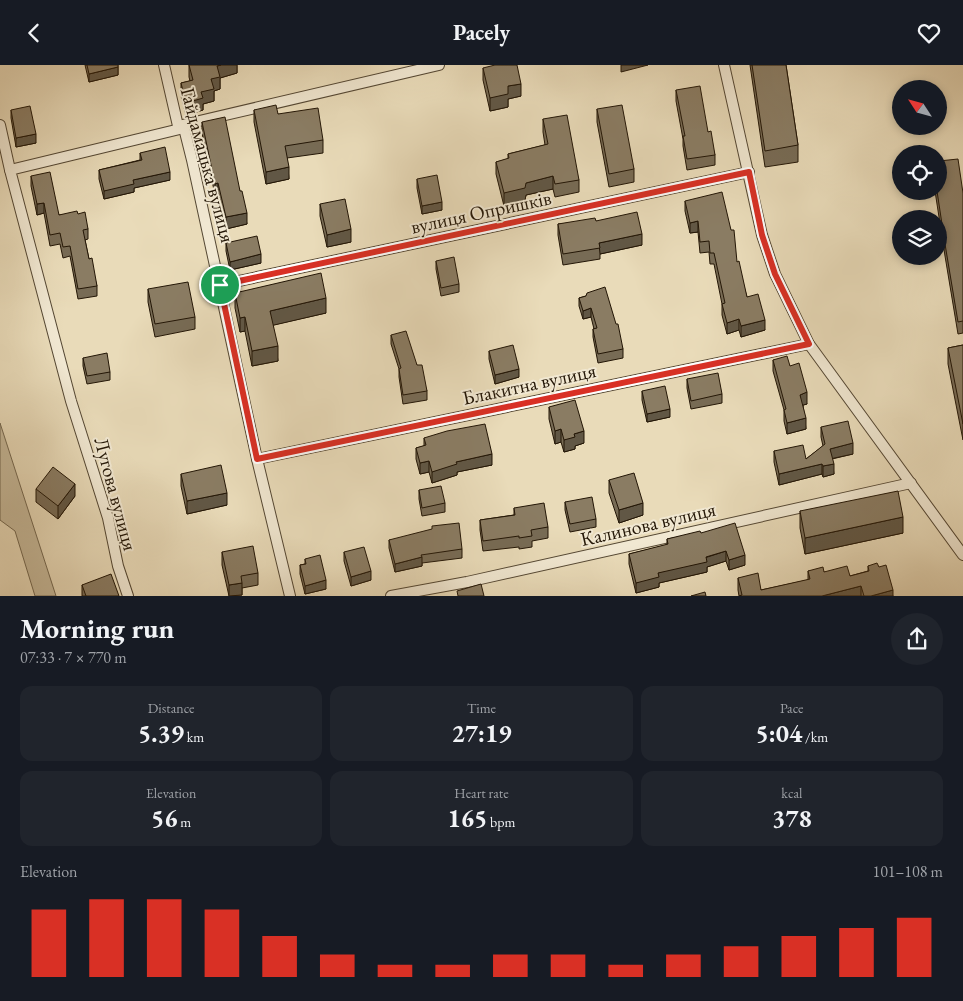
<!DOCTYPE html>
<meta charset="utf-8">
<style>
:root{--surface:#171b24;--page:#20242c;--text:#f1f3f6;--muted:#9ea1a6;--accent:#d93025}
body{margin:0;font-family:"EB Garamond",serif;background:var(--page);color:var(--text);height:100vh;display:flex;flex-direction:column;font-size:19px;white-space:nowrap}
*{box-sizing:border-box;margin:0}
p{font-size:16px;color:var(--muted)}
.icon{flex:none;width:28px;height:28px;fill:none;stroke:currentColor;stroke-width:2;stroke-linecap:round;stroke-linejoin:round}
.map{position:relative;height:531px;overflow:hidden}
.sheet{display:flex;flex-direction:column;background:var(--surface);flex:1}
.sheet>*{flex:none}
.needle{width:32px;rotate:306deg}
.fabs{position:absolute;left:892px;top:15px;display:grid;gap:10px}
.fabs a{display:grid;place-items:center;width:55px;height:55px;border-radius:50%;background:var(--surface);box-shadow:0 2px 8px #0003;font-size:25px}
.pin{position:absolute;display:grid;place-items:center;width:42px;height:42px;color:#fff;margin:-21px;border:2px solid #fff;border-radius:50%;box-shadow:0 1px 5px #0007}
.round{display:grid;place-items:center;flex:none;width:52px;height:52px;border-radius:26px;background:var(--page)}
.summary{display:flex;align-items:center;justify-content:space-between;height:85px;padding:0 20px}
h1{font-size:28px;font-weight:700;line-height:38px}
.figures{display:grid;grid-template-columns:repeat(3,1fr);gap:8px;height:85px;padding:5px 20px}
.figures div{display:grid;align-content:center;border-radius:12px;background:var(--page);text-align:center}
.figures b{font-size:25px;font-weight:700}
.figures small{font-size:14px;font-weight:400}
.figures p{font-size:14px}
.chart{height:140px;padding:10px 20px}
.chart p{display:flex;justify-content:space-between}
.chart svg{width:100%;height:90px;margin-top:5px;stroke:var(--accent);stroke-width:6}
header{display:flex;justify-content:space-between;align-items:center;height:65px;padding:0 20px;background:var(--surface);font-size:22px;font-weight:700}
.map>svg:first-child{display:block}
</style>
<header><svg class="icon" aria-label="back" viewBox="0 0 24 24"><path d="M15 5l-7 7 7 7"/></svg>Pacely<svg class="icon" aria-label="heart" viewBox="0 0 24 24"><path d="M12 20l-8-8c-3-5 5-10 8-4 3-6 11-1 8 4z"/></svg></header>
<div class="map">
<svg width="963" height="531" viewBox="0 0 963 531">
<rect width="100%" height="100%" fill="#e9dbb9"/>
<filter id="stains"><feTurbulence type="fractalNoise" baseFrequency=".004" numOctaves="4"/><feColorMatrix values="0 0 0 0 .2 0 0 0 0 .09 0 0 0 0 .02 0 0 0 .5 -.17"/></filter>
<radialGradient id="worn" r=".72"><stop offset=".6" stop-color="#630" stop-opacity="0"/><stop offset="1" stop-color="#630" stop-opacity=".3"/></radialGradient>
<!-- green -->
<path fill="#c7ba9b" stroke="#756850" d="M0,358L56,531H35L15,466L0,455Z"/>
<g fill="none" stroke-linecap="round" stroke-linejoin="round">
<defs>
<g id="minor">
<path d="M164,0L178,61L184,63L192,95L257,394L290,531"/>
<path d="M724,0L762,170L775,209L809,279L963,490"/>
<path d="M0,60L10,105"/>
<path d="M178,61L439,0"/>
<path d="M220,220L749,107"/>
<path d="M257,394L809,279"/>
<path d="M128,531L118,501L108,453L71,336L10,105L184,63"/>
<path d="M391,531L467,517L911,418"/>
</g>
</defs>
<!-- minor casing -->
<use href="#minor" stroke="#544733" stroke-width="12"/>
<!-- minor -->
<use href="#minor" stroke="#f1e8d2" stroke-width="10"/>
</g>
<!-- wall -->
<g fill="#776b55" stroke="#231606">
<path d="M85,0H118V10L89,17Z"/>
<path d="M189,0H237V8L220,13V24L214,26V36L203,39V45L186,50L181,31V18L190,16L189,12Z"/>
<path d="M750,0H786L798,80V97L765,102Z"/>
<path d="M483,3L521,31L508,34V42L490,46L483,15Z"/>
<path d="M676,25L708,67L715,90V100L687,105L683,81V74L676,36Z"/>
<path d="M597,44L634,104V117L609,122L597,57Z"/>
<path d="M11,45L36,78L16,82L11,53Z"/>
<path d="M254,45L278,49L323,75V88L287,93L289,114L266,119L254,57Z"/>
<path d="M543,54L579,115V127L555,132L553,124L526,130L525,135L504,141L496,109V97L508,94V89L545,80L543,67Z"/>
<path d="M202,57L240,126L247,159L226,164L218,130H215L202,68Z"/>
<path d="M140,88L170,115L134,123V127L104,134L99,114V105L140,95Z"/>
<path d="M31,111L59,150L78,149L88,164V174L85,175L89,194L97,221V231L78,234L70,191L63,193L60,179L50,181L44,148L37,150L31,121Z"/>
<path d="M417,114L442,145L422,149L417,123Z"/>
<path d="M935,126L963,128V268L958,269L945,191Z"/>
<path d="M685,136L737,197L747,232L765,265L741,272L739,265L727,269L722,250V239L714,199H710L709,187L700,188L698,167L690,168L685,146Z"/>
<path d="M320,139L351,177L327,182L320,151Z"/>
<path d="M596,156L642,180L600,189V194L563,200L558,170V159Z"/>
<path d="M226,178L261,198L230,205L226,186Z"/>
<path d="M436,196L459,219V227L441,231L436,204Z"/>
<path d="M148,224L195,252V264L155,272L148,237Z"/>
<path d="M235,228L326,248L273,260L278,296L252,301L245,266L240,267L235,243Z"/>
<path d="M586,231L623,284V293L598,298L593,272V264H594L591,252L583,254L579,241V233Z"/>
<path d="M391,270L417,300L427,326V335L403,339L399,312V304L391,279Z"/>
<path d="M963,280V375L948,299V283Z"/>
<path d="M489,286L519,312L495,319L489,294Z"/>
<path d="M83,293L110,307V315L87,319L83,301Z"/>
<path d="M773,295L790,301L807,339L803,340L806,364L787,369L784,356V345L773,306Z"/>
<path d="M687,314L722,329V338L691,344L687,323Z"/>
<path d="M642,326L670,352L647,357L642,335Z"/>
<path d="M549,342L584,378L575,381V384L564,387L561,377L555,379L549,354Z"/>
<path d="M821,362L853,389L832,394L834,409L823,412L822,409L779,420L774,397V386L806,394L823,381L821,372Z"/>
<path d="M424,373L492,400L457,407V410L432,418L429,407L420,409L416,394V383L424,381Z"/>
<path d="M181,409L227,440L187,449L181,421Z"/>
<path d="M609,415L643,450L619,458L609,428Z"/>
<path d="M36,424L75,431L58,454L36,437Z"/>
<path d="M419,425L445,438V447L422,451L419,434Z"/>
<path d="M565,437L596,454V462L570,467L565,445Z"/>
<path d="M514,443L548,462V473L532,476V482L519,484V482L483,486L480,465V455L514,450Z"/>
<path d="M800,446L903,468L805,489L800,463Z"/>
<path d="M701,468L745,500L729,505L726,496L707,502V507L659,518V522L636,528L629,499V489L667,480V474Z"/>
<path d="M389,475L462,484V493L422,498V501L395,507L389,483Z"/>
<path d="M222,487L258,508V520L242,523V530L229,531L222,500Z"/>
<path d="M344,487L371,515L351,521L344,496Z"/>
<path d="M305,494L326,524L305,529L300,509V500L305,499Z"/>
<path d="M868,501L879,502L893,531H739L738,525V513L761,525L808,515V506L824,507L850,511L868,506Z"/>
<path d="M82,520L119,531H82Z"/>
</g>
<!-- shaded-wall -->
<g fill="#615745" stroke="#231606">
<path d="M221,0H237V8L220,13V24L214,26V36L203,39V45L186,50V38L201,27L211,14L217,1Z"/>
<path d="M621,0H648L621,7Z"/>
<path d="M118,2V10L89,17V9Z"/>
<path d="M521,19V31L508,34V42L490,46V33L508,21Z"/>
<path d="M36,69V78L16,82V73Z"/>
<path d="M289,102V114L266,119V107Z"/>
<path d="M170,107V115L134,123V127L104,134V126L133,115Z"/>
<path d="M553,111V124L526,130L525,135L504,141V128L526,118Z"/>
<path d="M218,118V130H215V119Z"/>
<path d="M442,137V145L422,149V141Z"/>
<path d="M44,138V148L37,150V139Z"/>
<path d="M247,148V159L226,164V152Z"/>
<path d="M698,156V167L690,168V158Z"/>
<path d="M351,164V177L327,182V170Z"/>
<path d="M642,169V180L600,189L599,178Z"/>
<path d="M261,189V198L230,205V197Z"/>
<path d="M326,233V248L270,261V246Z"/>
<path d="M591,243V252L583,254V246Z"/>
<path d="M245,252V266L240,267V253Z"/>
<path d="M739,254V265L727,269V258Z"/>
<path d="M765,255V265L741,272V261Z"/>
<path d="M278,281V296L252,301V286Z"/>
<path d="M519,304V312L495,319V310Z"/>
<path d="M807,327V339L800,341V330Z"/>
<path d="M670,344V352L647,357V349Z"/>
<path d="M806,353V364L787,369V358Z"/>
<path d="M561,364V377L555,379V366Z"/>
<path d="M584,366V378L575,381V384L564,387V375L574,369Z"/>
<path d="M853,378V389L830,394V384Z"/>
<path d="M492,389V400L457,407V410L432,418V407L456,397Z"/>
<path d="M429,396V407L420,409V398Z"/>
<path d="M822,399V409L779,420V409Z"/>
<path d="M834,399V409L823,412V401Z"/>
<path d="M75,419V431L58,454V441Z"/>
<path d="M227,428V440L187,449V436Z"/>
<path d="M643,438V450L619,458V445Z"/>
<path d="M903,452V468L805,489V473Z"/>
<path d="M726,486V496L707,502V507L659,518V522L636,528V518L658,508Z"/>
<path d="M745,490V500L729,505V495Z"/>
<path d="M422,492V501L395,507V499Z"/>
<path d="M371,506V515L351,521V512Z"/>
<path d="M326,515V524L305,529V521Z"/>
<path d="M242,518V530L229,531V520Z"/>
<path d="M861,521V531H822Z"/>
<path d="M893,525V531H871Z"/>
</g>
<!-- building -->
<g fill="#8a7c63" stroke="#231606">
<path d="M87,0H118V2L89,9Z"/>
<path d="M189,0H221L217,1L220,12L211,14L214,24L201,27L203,33L186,38L181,18L193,15Z"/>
<path d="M495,0H517L521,19L508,21V29L490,33L483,3Z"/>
<path d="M752,0H786L798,80L765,86Z"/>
<path d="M700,21L708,67L711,66L715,90L687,94L683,71H685L676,25Z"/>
<path d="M276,40L278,49L318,43L323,75L285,81L289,102L266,107L254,45Z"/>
<path d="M622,40L634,104L609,109L597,44Z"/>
<path d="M30,41L36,69L16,73L11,45Z"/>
<path d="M567,50L579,115L555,119L553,111L526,118L525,123L504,128L496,97L509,93L508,89L548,79L543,54Z"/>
<path d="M225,52L240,126H242L247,148L226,152L218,118L215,119L202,57Z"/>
<path d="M165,82L170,107L133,115L134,119L104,126L99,105L142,95L140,88Z"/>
<path d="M958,94L963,128V256L958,257L945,179L937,126H939V96Z"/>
<path d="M50,107L59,150L77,146L78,149L85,147L88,164L83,165L89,194L92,193L97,221L78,224L70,181L63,182L60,168L50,170L44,138L37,139L31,111Z"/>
<path d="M437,110L442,137L422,141L417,114Z"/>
<path d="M722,127L731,165H734L737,197L739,196L747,232L758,229L765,255L741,261L739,254L727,258L722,239L725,238L714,188H710L709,176L700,177L698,156L690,158L685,136Z"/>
<path d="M345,134L351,164L327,170L320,139Z"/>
<path d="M637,147L642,169L599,178L600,183L563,189L558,159L595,153L596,156Z"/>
<path d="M257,171L261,189L230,197L226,178Z"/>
<path d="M454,192L459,219L441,223L436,196Z"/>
<path d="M321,208L326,233L270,246L278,281L252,286L245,252L240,253L235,228Z"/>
<path d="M188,217L195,252L155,259L148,224Z"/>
<path d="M605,222L616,259H618L623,284L598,289L593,264L597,263L591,243L583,246L579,233L586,231L587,228Z"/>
<path d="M406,266L417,300H422L427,326L403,330L399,304L401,303L391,270Z"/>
<path d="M513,280L519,304L495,310L489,286Z"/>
<path d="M963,280V359L948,283Z"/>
<path d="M107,288L110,307L87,311L83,293Z"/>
<path d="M787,291L790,301L799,298L807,327L800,330L806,353L787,358L784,345L786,344L773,295Z"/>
<path d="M718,308L722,329L691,336L687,314Z"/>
<path d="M665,321L670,344L647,349L642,326Z"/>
<path d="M575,335L584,366L574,369L575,372L564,375L561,364L555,366L549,342Z"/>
<path d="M848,356L853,378L830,384L834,399L823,401L822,399L779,409L774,386L803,380L806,394L825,379L821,362Z"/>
<path d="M485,359L492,389L456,397L457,399L432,407L429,396L420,398L416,383L426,380L424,373L447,366Z"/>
<path d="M221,400L227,428L187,436L181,409Z"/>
<path d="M53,402L75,419L58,441L36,424Z"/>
<path d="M634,408L643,438L619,445L609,415Z"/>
<path d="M441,421L445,438L422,443L419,425Z"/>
<path d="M898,426L903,452L805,473L800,446Z"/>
<path d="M592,432L596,454L570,459L565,437Z"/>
<path d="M544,438L548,462L531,465L532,471L519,473V471L483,476L480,455L515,450L514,443Z"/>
<path d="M459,458L462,484L421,490L422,492L395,499L389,475L432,464V461Z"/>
<path d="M735,458L745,490L729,495L726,486L706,492L707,497L658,508L659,512L636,518L629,489L668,479L667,474L700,466L701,468Z"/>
<path d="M253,481L258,508L241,511L242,518L229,520L222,487Z"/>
<path d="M364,482L371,506L351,512L344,487Z"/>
<path d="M320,490L326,515L305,521L300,500L306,499L305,494Z"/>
<path d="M877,498L879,502L886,500L893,525L871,531H864L861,521L822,531H739L742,530L738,513L758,508L761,525L810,514L808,506L823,502L824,507L847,501L850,511L869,506L868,501Z"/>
<path d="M111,509L119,531H86L82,520Z"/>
<path d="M481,519L484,531H458L457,526Z"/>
<path d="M705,527L706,531H691Z"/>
</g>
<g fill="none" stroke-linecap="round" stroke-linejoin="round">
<defs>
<path id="route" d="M749,107L762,170L775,209L809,279L257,394L220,220Z"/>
</defs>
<!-- route casing -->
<use href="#route" stroke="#fff" stroke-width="10"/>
<!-- route -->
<use href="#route" stroke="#d93025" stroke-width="6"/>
</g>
<g text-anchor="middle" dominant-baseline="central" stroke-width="4" stroke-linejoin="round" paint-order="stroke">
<!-- street labels -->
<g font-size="20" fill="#231606" stroke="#f1e8d2">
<text transform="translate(208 100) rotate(75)">Гайдамацька вулиця</text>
<text transform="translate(481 147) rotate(-12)">вулиця Опришків</text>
<text transform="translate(529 319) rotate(-12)">Блакитна вулиця</text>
<text transform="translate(116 429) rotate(75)">Лугова вулиця</text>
<text transform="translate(648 459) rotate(-13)">Калинова вулиця</text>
</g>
</g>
<rect width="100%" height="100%" filter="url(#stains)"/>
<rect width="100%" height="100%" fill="url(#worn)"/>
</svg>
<div class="fabs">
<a><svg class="needle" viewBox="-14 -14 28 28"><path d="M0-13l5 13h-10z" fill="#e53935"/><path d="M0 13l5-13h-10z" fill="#9ea1a6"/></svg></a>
<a><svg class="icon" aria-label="locate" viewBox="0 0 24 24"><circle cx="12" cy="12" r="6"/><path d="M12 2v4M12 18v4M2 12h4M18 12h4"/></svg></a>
<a><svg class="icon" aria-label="layers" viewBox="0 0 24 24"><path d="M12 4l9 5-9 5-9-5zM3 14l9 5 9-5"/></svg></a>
</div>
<div class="pin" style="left:220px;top:220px;background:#1e9e55"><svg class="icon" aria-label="arrive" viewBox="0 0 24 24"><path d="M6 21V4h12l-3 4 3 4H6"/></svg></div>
</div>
<section class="sheet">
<div class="summary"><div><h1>Morning run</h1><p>07:33 · 7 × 770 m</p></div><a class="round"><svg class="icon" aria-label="share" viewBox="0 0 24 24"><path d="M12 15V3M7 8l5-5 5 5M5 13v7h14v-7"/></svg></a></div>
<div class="figures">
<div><p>Distance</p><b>5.39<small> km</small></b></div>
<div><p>Time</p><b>27:19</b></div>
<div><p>Pace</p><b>5:04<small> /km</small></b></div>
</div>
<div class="figures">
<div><p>Elevation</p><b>56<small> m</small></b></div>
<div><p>Heart rate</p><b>165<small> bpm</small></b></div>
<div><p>kcal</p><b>378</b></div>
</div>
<div class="chart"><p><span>Elevation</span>101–108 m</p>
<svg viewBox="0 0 160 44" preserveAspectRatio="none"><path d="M5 44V11M15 44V6M25 44V6M35 44V11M45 44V24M55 44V33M65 44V38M75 44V38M85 44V33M95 44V33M105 44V38M115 44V33M125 44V29M135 44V24M145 44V20M155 44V15"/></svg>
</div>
</section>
